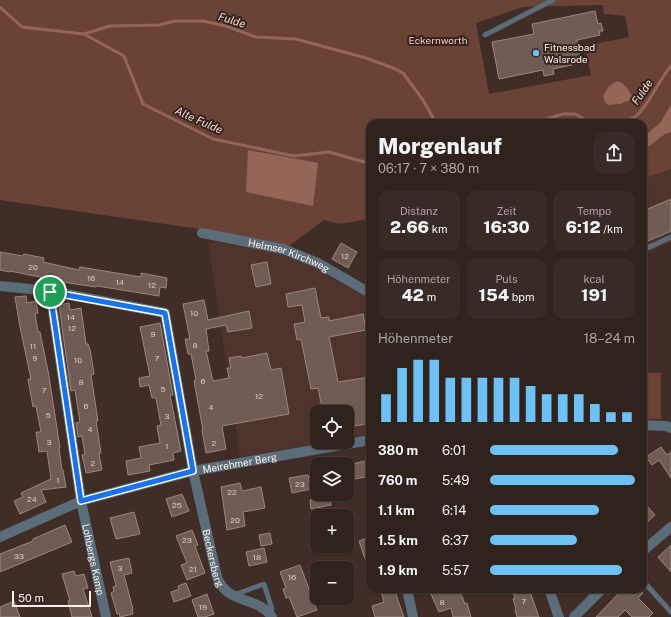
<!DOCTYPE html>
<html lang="de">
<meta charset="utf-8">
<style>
:root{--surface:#30221d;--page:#382a26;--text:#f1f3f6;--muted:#a8a4a4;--line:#4b3f3b;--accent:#6ec2f3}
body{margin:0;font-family:"Public Sans",sans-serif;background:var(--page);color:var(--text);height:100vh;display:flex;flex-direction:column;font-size:15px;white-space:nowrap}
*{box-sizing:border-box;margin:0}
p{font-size:13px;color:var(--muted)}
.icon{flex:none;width:22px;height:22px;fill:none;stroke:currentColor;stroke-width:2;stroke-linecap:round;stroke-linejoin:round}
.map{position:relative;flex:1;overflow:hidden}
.panel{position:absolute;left:366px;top:119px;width:281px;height:474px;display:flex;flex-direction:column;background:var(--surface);border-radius:12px;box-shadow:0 1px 3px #0004,0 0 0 1px var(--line)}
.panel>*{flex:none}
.fabs{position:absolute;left:310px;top:405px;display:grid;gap:8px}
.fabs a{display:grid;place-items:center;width:44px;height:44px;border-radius:8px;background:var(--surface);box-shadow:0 1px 3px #0004,0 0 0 1px var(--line);font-size:20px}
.scale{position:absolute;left:12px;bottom:10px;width:79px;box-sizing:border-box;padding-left:4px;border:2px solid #fdf0ed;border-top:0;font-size:11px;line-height:14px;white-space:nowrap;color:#fdf0ed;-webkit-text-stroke:3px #35231e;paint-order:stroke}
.pin{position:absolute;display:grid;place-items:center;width:34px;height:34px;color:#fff;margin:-17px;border:2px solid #fff;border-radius:50%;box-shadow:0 1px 4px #0007}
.round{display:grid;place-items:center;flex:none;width:42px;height:42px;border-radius:12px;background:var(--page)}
.overview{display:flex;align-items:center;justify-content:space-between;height:68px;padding:0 12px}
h1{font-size:22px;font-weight:800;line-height:30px}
.stats{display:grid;grid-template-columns:repeat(3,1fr);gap:6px;height:68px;padding:4px 12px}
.stats div{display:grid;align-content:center;border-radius:10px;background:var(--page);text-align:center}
.stats b{font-size:17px;font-weight:800}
.stats small{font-size:11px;font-weight:400}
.stats p{font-size:11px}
.chart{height:112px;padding:8px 12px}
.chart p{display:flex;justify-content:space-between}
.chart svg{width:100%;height:72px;margin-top:4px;stroke:var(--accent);stroke-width:6}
ul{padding:0 12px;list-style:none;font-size:13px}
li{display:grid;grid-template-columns:64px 48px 1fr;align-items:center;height:30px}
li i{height:10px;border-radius:5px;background:var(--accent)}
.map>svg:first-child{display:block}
</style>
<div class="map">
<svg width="671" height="617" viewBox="0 0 671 617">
<rect width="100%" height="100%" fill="#402d27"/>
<!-- built -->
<g fill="#4e342d">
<path d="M671,169V242L643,255V179Z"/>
<path d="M208,241L283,251L319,267L370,296V434L347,438V412H317V442H325L240,457Z"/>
</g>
<!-- green -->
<g fill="#6a4236" fill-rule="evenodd">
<path d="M0,0H671V169L643,179V123H370V219L339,224L324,220L289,246L213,231L0,200ZM603,5L604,14L625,16L629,37L585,46L591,75L489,94L476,23L523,7Z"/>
<rect x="643" y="373" width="18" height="46"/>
</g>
<!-- water -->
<g fill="#936658">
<path d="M617,81C626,84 629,90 633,99L620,104L608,105L605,102L603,96L609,86Z"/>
<path d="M671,105V132C658,135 654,147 643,148V137L660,123Z"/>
<path d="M248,150L318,163L313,206L246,192Z"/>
</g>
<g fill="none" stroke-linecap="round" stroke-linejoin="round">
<!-- stream -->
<g stroke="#936658" stroke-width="3">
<path d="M0,7L22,27L84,34L110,26L159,25L175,21H203L226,26L256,37L296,39L366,58L393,68L403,73L423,100L436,123"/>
<path d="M84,34L124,56L143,104L213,139L294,156L329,152L368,163"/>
<path d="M533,123L563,114H575L592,123"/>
<path d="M621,123C626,120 631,119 636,116C647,108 660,78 671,66"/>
</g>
</g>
<!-- building -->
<g fill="#715c55" stroke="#9d867f">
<path d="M595,11L598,24L601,23L603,31H599L600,35L577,40L581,63L553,69L554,74L544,76L543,70L499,79L492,42L534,34L532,24Z"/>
<path d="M671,199V231L643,243V211Z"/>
<path d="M341,243L357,252L348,268L332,259Z"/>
<path d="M0,252L23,256L24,254L44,258L43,262L79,270L80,267L141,277V273L167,278L166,288L160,287L159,296L97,286L96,287L69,283L10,271V272L0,270Z"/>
<path d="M267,262L271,284L256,287L251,265Z"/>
<path d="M315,288L321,318L329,317V321L363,314L366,330L329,337L338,382L370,377V423L355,426L352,412H323L318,388L311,389L301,339L297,340L294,324L305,322L302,305L288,307L286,294Z"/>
<path d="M26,296L27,303L36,301L38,313L35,314L38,332H40L49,376L60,448L59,449L62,470H63L66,487L41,490L46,502L20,514L14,501L23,497L21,493L51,479L47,451L39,452L36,432H41L36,406L33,407L28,379H31L20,327L15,297Z"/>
<path d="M204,300L208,320L249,311L252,328L228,332L226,325L206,329L209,351H206L213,381L229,378L227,368H231L229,358L241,356L242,358L267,353L271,370L281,368L289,414L222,426L226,449L206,453L202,430H203L194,381L196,380L191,354H188L185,339H190L183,304Z"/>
<path d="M69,303L70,310L81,308L86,344H88L90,349L94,374L91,375L98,421H96L101,453L99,454L102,470L86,473L82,455L85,454L82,436L78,437L76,423L80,422L75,390L71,391L59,305Z"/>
<path d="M160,323L173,395H170L181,451L173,453L174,460L149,465L150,471L128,475L126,461L141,458L139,447L160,443L157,426L161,425L156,398H152L149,385L140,387L139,378L150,376L140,327Z"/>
<path d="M661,447L667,455L671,452V478L659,460L652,465L646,457Z"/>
<path d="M370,460V476L355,479L352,464Z"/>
<path d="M308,475L311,489L292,493L289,478Z"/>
<path d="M240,483L242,491L261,487L265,508L243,512L245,526L227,530L221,487Z"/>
<path d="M182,494L189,511L172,517L166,499Z"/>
<path d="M330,497L331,505L311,509L310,500Z"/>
<path d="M648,507L655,515L643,526V512Z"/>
<path d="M134,512L140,534L116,539L110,518Z"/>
<path d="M65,525L72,542L0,572V554L33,541V539Z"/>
<path d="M192,530L198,545L195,546L205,573L187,580L181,565L187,563L176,536Z"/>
<path d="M270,533L272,544L261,546L259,535Z"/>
<path d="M370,537V569L369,570L359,541Z"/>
<path d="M671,545V572L658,557Z"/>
<path d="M264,548L267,562L249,566L246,552Z"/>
<path d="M129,558L132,573L124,575L133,609L132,610L133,614L120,617L119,613L117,614L111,593L114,591L113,587L116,586L110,562Z"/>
<path d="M300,565L317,610L297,617L289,597L286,598L283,589L286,588L280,572Z"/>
<path d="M74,571L76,576L84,574L88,588L83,589L92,617H72L68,601H70L62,574Z"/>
<path d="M186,583L191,596L174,602L171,592L179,589L178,586Z"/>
<path d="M380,589H394L404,617H375L372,606L384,602Z"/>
<path d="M445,589H459L465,604L467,603L471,617H453L451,608L439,612L431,594Z"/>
<path d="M512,589H529L539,617H517L515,610L516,609L513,599L515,598Z"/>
<path d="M623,589H638L643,593L638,598L653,613L649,617H632L625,610L618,617H596Z"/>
<path d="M207,594L214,614L205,617H198L192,600Z"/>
<path d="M14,601L20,617H0V607Z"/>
</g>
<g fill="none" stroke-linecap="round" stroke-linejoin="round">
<!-- service -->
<g stroke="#5b6d79" stroke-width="5">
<path d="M485,35L553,0"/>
<path d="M643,250L671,237"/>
<path d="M643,581L671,612"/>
<path d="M234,595L264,584L272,609L270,614"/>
</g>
<!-- minor -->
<g stroke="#5b6d79" stroke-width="10">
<path id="s1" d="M202,233L283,249L318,263L370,293"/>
<path id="s2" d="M0,286L50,291L165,313L193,471L217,577C227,605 258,596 272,617"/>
<path id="s3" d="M50,291L81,501L106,617"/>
<path d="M643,425L666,426L671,428"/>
<path id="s4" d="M0,537L81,501L193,471L370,440"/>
<path d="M643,551L671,527"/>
<path d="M407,589L413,617"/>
<path d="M549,589L558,615L559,617"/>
<path d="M574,617L602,589"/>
</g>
</g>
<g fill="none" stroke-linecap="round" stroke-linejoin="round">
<defs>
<path id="route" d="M50,292L165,313L193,471L81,501Z"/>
</defs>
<!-- route casing -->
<use href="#route" stroke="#fff" stroke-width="8"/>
<!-- route -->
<use href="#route" stroke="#1a73e8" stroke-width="5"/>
</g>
<!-- markers -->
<circle fill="#6ec2f3" stroke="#35231e" stroke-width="1.5" cx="536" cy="53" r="4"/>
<g text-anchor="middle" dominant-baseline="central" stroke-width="4" stroke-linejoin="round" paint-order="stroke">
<!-- number labels -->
<g font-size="8" fill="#dacbc7">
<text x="345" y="256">12</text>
<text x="33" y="267">20</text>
<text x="91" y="278">16</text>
<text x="120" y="282">14</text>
<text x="152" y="285">12</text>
<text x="194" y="313">10</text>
<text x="71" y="317">14</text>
<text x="72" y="328">12</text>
<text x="153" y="334">9</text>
<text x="195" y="345">8</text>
<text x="33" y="346">11</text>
<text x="35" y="358">9</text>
<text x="157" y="358">7</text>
<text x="78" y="360">10</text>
<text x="203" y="381">6</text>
<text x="81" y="382">8</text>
<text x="163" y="389">5</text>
<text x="44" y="390">7</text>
<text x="259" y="396">12</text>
<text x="86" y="406">6</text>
<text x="211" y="407">4</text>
<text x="48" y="415">5</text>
<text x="167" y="416">3</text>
<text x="90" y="429">4</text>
<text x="49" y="442">3</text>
<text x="214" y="443">2</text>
<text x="167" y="446">1</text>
<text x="93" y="463">2</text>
<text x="58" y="480">1</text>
<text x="300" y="484">23</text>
<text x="232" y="492">22</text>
<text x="32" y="499">24</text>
<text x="177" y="505">25</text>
<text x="235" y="520">20</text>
<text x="187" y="540">23</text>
<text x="19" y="556">33</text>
<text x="257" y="557">18</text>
<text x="120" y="568">3</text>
<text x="193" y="569">21</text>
<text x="292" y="577">16</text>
<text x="524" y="601">7</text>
<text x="442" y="602">8</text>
<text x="203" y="607">19</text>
</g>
<!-- park labels -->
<g font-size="10" fill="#f6c8bb" stroke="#35231e">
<text x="438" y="40">Eckernworth</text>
</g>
<!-- poi labels -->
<g font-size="10" fill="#fdf0ed" stroke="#35231e" text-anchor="start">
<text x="544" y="47">Fitnessbad<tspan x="544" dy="12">Walsrode</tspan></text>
</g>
<!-- street labels -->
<g font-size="10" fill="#fdf0ed" stroke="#35231e">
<text stroke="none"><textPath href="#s1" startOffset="90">Helmser Kirchweg</textPath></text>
<text stroke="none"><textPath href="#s4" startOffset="252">Meirehmer Berg</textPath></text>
<text stroke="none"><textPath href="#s2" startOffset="417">Beckersberg</textPath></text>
<text stroke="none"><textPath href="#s3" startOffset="272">Lohbergs Kamp</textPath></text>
</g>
<!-- water labels -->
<g font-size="11" font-style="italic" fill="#f8d9d0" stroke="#35231e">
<text transform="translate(232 20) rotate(17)">Fulde</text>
<text transform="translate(642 92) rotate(-55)">Fulde</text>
<text transform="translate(199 120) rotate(24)">Alte Fulde</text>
</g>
</g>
</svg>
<div class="fabs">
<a><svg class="icon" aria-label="locate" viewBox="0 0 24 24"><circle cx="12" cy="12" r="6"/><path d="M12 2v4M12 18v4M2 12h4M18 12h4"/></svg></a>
<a><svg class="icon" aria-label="layers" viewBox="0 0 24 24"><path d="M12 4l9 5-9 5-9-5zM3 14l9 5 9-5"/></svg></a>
<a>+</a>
<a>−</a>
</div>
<div class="scale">50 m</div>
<div class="pin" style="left:50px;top:292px;background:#1e9e55"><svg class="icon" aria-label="arrive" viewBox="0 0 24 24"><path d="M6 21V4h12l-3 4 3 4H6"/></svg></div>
<section class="panel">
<div class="overview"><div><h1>Morgenlauf</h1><p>06:17 · 7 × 380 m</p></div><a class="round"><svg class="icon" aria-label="share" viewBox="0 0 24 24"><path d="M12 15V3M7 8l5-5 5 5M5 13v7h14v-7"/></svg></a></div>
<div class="stats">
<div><p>Distanz</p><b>2.66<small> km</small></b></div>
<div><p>Zeit</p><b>16:30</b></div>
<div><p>Tempo</p><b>6:12<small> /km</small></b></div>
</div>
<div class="stats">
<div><p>Höhenmeter</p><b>42<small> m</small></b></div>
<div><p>Puls</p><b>154<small> bpm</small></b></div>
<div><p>kcal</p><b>191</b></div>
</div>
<div class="chart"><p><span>Höhenmeter</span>18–24 m</p>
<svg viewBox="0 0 160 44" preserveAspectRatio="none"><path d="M5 44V27M15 44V11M25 44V6M35 44V6M45 44V17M55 44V17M65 44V17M75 44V17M85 44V17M95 44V22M105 44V27M115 44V27M125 44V27M135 44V33M145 44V38M155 44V38"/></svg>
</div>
<ul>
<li><b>380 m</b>6:01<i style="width:88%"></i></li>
<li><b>760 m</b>5:49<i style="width:100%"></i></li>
<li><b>1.1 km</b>6:14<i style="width:75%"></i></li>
<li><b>1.5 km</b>6:37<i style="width:60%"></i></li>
<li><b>1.9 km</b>5:57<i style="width:91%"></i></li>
</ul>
</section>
</div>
